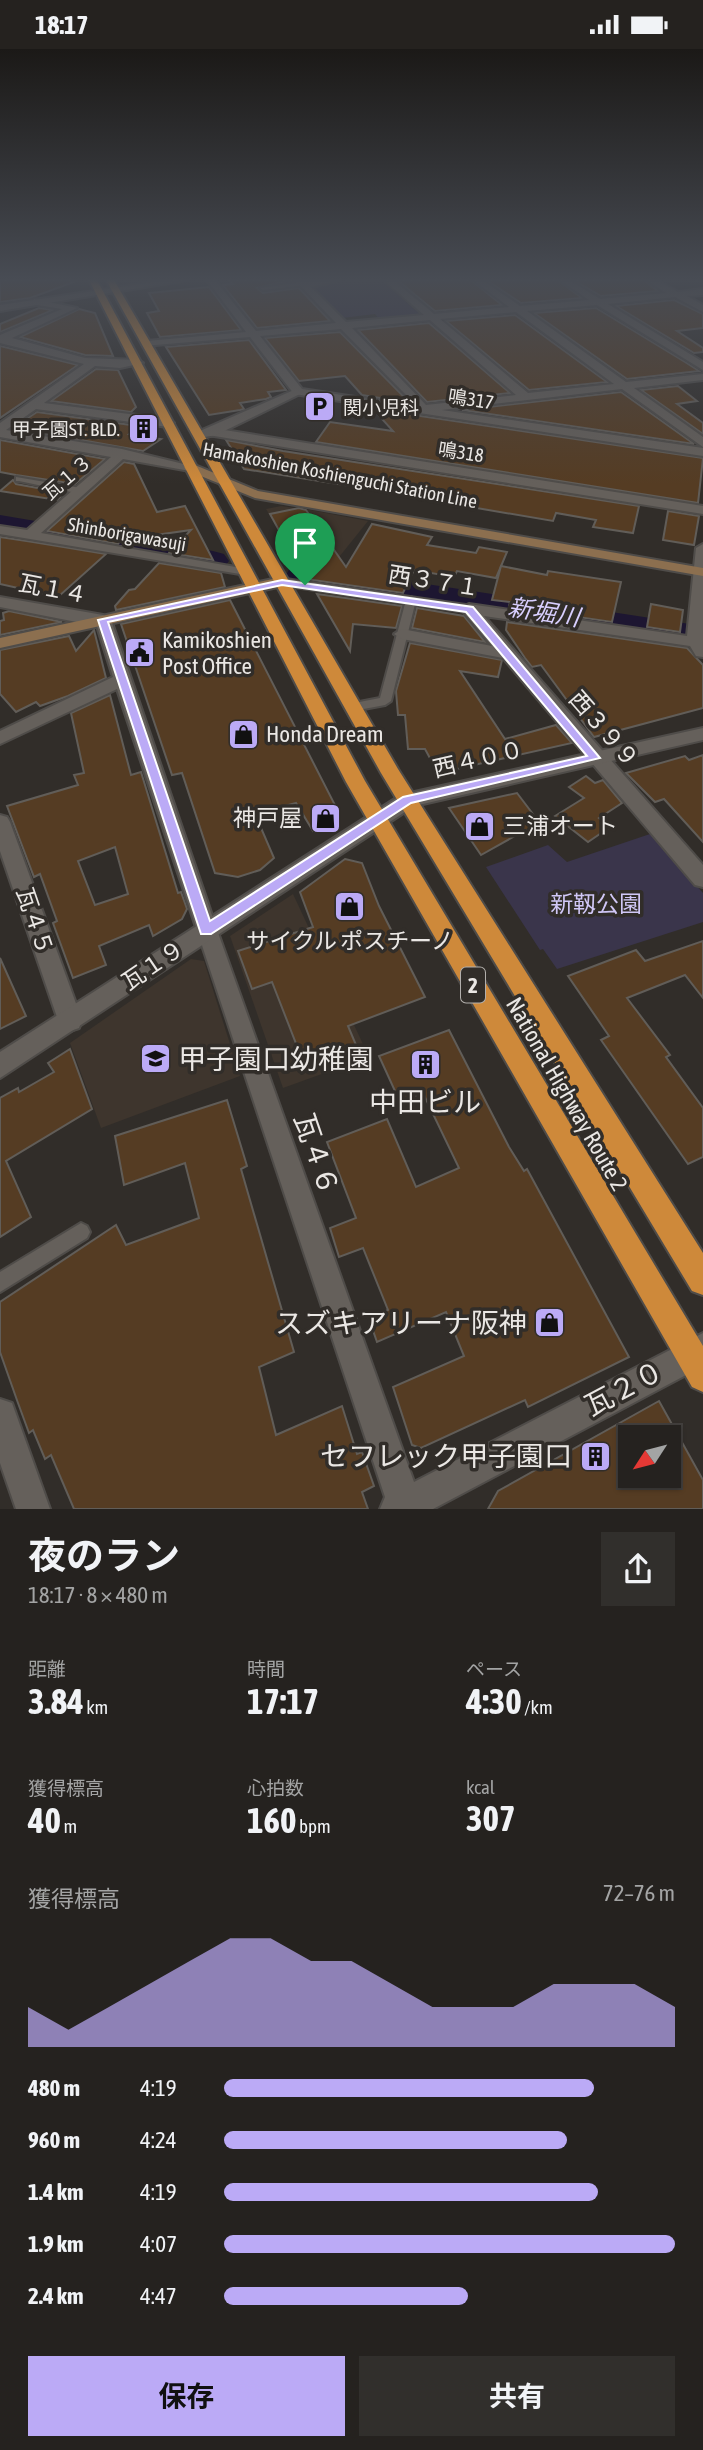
<!DOCTYPE html>
<html lang="ja">
<meta charset="utf-8">
<style>
:root{--surface:#25221f;--page:#312f2c;--text:#f1f3f6;--muted:#a3a4a4;--line:#423f3d;--accent:#bbaaf6}
body{margin:0;font-family:"Asap Condensed","Noto Sans JP",sans-serif;background:var(--page);color:var(--text);height:100vh;display:flex;flex-direction:column;font-size:26px;white-space:nowrap}
*{box-sizing:border-box;margin:0}
p{font-size:23px;color:var(--muted)}
.icon{flex:none;width:38px;height:38px;fill:none;stroke:currentColor;stroke-width:2;stroke-linecap:round;stroke-linejoin:round}
.map{position:relative;height:1460px;overflow:hidden}
.side{display:flex;flex-direction:column;background:var(--surface);flex:1}
.side>*{flex:none}
.needle{width:46px;rotate:234deg}
.tools{position:absolute;left:618px;top:1376px;display:grid;gap:14px}
.tools a{display:grid;place-items:center;width:63px;height:63px;border-radius:0px;background:var(--surface);box-shadow:0 2px 5px #0004,0 0 0 2px var(--line);font-size:35px}
.pin{position:absolute;display:grid;place-items:center;width:60px;height:60px;color:#fff;margin:-72px -30px;border-radius:50% 50% 50% 0;rotate:-45deg;box-shadow:0 0 7px #0007}
.pin .icon{rotate:45deg}
.round{display:grid;place-items:center;flex:none;width:74px;height:74px;border-radius:0px;background:var(--page)}
.summary{display:flex;align-items:center;justify-content:space-between;height:119px;padding:0 28px}
h1{font-size:38px;font-weight:700;line-height:52px}
.figures{display:grid;grid-template-columns:repeat(3,1fr);gap:10px;height:119px;padding:7px 28px}
.figures div{display:grid;align-content:center}
.figures b{font-size:35px;font-weight:700}
.figures small{font-size:19px;font-weight:400}
.figures p{font-size:19px}
.chart{height:196px;padding:14px 28px}
.chart p{display:flex;justify-content:space-between}
.chart svg{width:100%;height:126px;margin-top:7px;fill:var(--accent);opacity:.7}
.primary-button{display:flex;gap:14px;margin-top:auto;padding:14px 28px}
.primary-button a{flex:1;height:80px;border-radius:0px;background:var(--accent);color:#111;font-size:28px;font-weight:700;line-height:80px;text-align:center}
.primary-button a+a{background:var(--page);color:var(--text)}
ul{padding:0 28px;list-style:none;font-size:23px}
li{display:grid;grid-template-columns:112px 84px 1fr;align-items:center;height:52px}
li i{height:18px;border-radius:9px;background:var(--accent)}
.status{display:flex;justify-content:space-between;align-items:center;height:49px;padding:0 35px;background:var(--surface);direction:ltr}
.status svg{height:19px;fill:currentColor}
.map>svg:first-child{display:block}
</style>
<div class="status"><b>18:17</b><svg viewBox="0 0 49 12"><path d="M0 12V9h3v3zM5 12V6h3v6zM10 12V3h3v9zM15 12V0h3v12zM26 1h20v11H26zM47 4h2v5h-2z"/></svg></div>
<div class="map">
<svg width="703" height="1460" viewBox="0 0 703 1460">
<rect width="100%" height="100%" fill="#312d29"/>
<!-- built -->
<g fill="#3e352d">
<path d="M281,457L310,461L368,472L331,518L299,515L266,460Z"/>
<path d="M293,845L369,1008L283,1039L230,887Z"/>
<path d="M191,910L204,912L240,1027L101,1079L70,994Z"/>
</g>
<!-- green -->
<g fill="#3a354b">
<path d="M346,231H381L422,267L380,271L375,265L342,269L312,237Z"/>
<path d="M650,785L703,844V873L557,920L543,900L540,901L486,818L548,796L567,813Z"/>
</g>
<g fill="none" stroke-linecap="round" stroke-linejoin="round">
<!-- river -->
<g fill="#1d1631" fill-rule="evenodd">
<path d="M0,466L213,502L224,505L229,512L224,519L213,522L0,484Z"/>
<path d="M302,516L703,577V599L290,533L286,526L290,519Z"/>
</g>
</g>
<!-- building -->
<g fill="#553c23" stroke="#615d58" stroke-width="2" fill-rule="evenodd">
<path d="M0,231H73L74,233L30,249L0,253Z"/>
<path d="M229,231H292L257,239L263,244L299,239L330,272L257,279L223,236L233,235Z"/>
<path d="M397,231H471L502,256L435,262Z"/>
<path d="M486,231H558L582,249L521,254Z"/>
<path d="M573,231H644L658,242L601,247Z"/>
<path d="M209,238L241,281L160,288L147,264L159,262L149,244Z"/>
<path d="M674,251L703,265V279L677,282L703,299V303L694,304L616,257Z"/>
<path d="M39,259L53,261L0,283V275Z"/>
<path d="M596,259L685,313L699,322L627,330L534,264Z"/>
<path d="M79,260L95,264L113,307L85,306L20,288Z"/>
<path d="M515,266L607,333L529,341L446,272Z"/>
<path d="M429,274L510,344L427,353L358,281Z"/>
<path d="M340,283L410,354L362,346L345,327L299,332L265,289Z"/>
<path d="M249,291L286,341L268,343L271,348L266,350L240,354L244,360L240,361L209,366L166,298Z"/>
<path d="M0,297L78,316L0,369Z"/>
<path d="M96,320L118,321L136,358L131,363L51,352Z"/>
<path d="M678,337L697,352L677,355L703,374V385L641,341Z"/>
<path d="M621,343L694,395L462,361Z"/>
<path d="M373,360L703,409L698,454L316,393L330,373L393,382Z"/>
<path d="M37,363L138,377L129,385L161,390L143,402L13,379Z"/>
<path d="M0,391L105,410L75,435L16,426L0,423Z"/>
<path d="M226,391L283,402L639,457L633,484L593,478L596,471L556,464L553,472L418,449L421,444L383,438L381,442L244,420Z"/>
<path d="M124,413L134,415L157,463L185,457L213,511L169,504L191,481L121,491L118,495L47,482Z"/>
<path d="M13,431L16,435L65,444L57,451L0,442Z"/>
<path d="M299,459L306,461L346,518L372,475L432,488L427,496L476,504L479,498L507,503L496,529L457,522L454,528L414,521L403,544L306,530L270,465Z"/>
<path d="M668,462L699,467L694,496L663,491Z"/>
<path d="M0,488L33,493L106,505L58,548L0,535Z"/>
<path d="M159,514L221,524L225,538L116,561L115,557L129,541L135,540Z"/>
<path d="M501,517L547,526L548,522L621,533L612,573L509,558L510,553L492,551Z"/>
<path d="M317,545L402,557L396,579L353,575L350,602Z"/>
<path d="M230,551L338,762L334,773L313,782L296,754L255,765L274,809L260,821L238,828L215,824L182,724L172,726L121,575Z"/>
<path d="M651,555L683,561L680,583L647,578Z"/>
<path d="M417,559L464,567L485,593L412,579Z"/>
<path d="M9,562L62,573L0,586V572L4,571L3,564Z"/>
<path d="M507,573L687,599L703,616V659L594,688L541,616L532,618L525,609L506,581Z"/>
<path d="M94,581L106,629L68,647L40,657L36,653L16,663L0,645V601L69,587L76,602Z"/>
<path d="M410,594L502,611L498,628L460,622L505,690L556,676L572,694L438,724L425,700H408L405,666H398L396,642Z"/>
<path d="M110,646L131,726L141,723L178,844L181,843L187,860L182,870L153,887L149,876L99,897L106,916L73,929L53,874L57,872L40,825L34,828L7,757L78,736L74,726L84,724L71,664ZM115,798L128,845L95,856L78,812Z"/>
<path d="M703,706V793L664,750L655,753L626,724L685,707L689,711Z"/>
<path d="M586,727L595,734L603,731L622,754L599,769L610,778L588,793L555,767L584,749L569,738Z"/>
<path d="M517,744L542,777L522,783L481,806L449,759Z"/>
<path d="M345,810L362,814L379,857L425,948L348,977L356,996L304,1015L272,933L252,940L238,902L313,878L300,843Z"/>
<path d="M703,892V949L685,926L627,949L670,1006L666,1008L703,1059V1108L688,1115L601,991L609,987L568,927L636,901L645,912Z"/>
<path d="M0,909L26,967L0,980Z"/>
<path d="M449,981L509,1098L524,1122L527,1120L629,1308L528,1358L525,1351L421,1399L412,1396L393,1338L464,1307L446,1263L377,1293L369,1270L388,1261L363,1199L339,1208L330,1179L356,1169L327,1093L387,1070L416,1138L459,1119L423,1044L400,1053L379,1007Z"/>
<path d="M70,1000L92,1060L6,1112L31,1168L0,1188V1049L18,1039L19,1043L54,1023L48,1014Z"/>
<path d="M227,1051L247,1117L241,1120L294,1303L259,1318L276,1386L342,1357L357,1405L362,1403L374,1437L362,1443L368,1460H74L51,1406L45,1410L33,1381L29,1384L18,1354L0,1303V1253L116,1176L126,1196L199,1169L185,1114L124,1136L115,1087Z"/>
<path d="M659,1352L703,1431V1460H488L498,1442ZM630,1388H668V1426H630Z"/>
</g>
<g fill="none" stroke-linecap="round" stroke-linejoin="round">
<defs>
<g id="service">
<path d="M303,233L305,236L263,241L260,239Z"/>
<path d="M16,428L81,439L85,442L81,445L19,432H16Z"/>
<path d="M411,548L416,551L391,652L385,656L353,662L349,661L347,658L349,655L380,649L406,551Z"/>
<path d="M81,1174L87,1177L90,1183L87,1189L0,1243V1223Z"/>
</g>
<path id="pedestrian" d="M282,529L469,556L476,560L469,564L277,536L275,533Z"/>
<g id="minor">
<path d="M207,231H215L256,282L336,274L295,231L306,233L340,231L311,238L346,273L424,266L384,231H393L434,265L509,258L473,231H482L520,257L589,251L560,231H569L600,250L666,244L646,231H656L678,243L703,240V246L687,247L703,256V263L675,248L608,255L703,313V321L597,256L527,262L626,333L703,325V331L634,339L703,388V398L622,340L442,361L703,399V407L294,345L250,288L143,297L142,295L147,292L246,283ZM516,263L614,335L528,344L440,270ZM430,271L516,346L426,356L352,279ZM341,280L415,355V357L302,340L260,287Z"/>
<path d="M34,250L77,259L12,289L85,309L138,311L143,314L120,319L95,317L44,354L168,370L174,374L168,378L36,360L6,381L122,400L196,418L190,422L123,410L41,484L247,520L252,521V527L0,485V477L27,481L111,408L0,388V374L84,315L0,294V286L62,260L31,255Z"/>
<path d="M212,379L703,457V465L208,386L206,383Z"/>
<path d="M703,495V608L696,607L690,597L484,567L703,816V838L695,836L503,609L402,590L394,585L402,580L492,597L461,560L469,555L687,587L696,499Z"/>
<path d="M0,548L103,566L111,571L217,881L414,1433L703,1284V1317L433,1460H380L385,1448L117,640L0,695V682L113,628L97,577L0,558Z"/>
<path d="M0,766L7,768L10,773L82,971L79,979L70,982L61,979L58,971L0,802Z"/>
<path d="M0,1350L12,1354L50,1460H16L0,1414Z"/>
</g>
<g id="tertiary">
<path d="M168,231H187L0,262V256Z"/>
<path d="M294,341L304,343L216,386L199,389L193,385Z"/>
<path d="M703,679V691L414,757L0,1029V1003L401,746Z"/>
</g>
<g id="secondary">
<path d="M190,414L258,442L703,519V527L255,449L186,421L184,418Z"/>
<path d="M282,528L287,530V536L0,599V589Z"/>
</g>
<g id="trunk">
<path d="M89,231H97L365,732L703,1297V1343L692,1338L346,733Z"/>
<path d="M106,231H114L398,720L703,1204V1246L692,1242L381,724Z"/>
</g>
</defs>
<!-- service casing -->
<use href="#service" stroke="#4f4c49" stroke-width="4"/>
<!-- pedestrian casing -->
<use href="#pedestrian" stroke="#4f4c49" stroke-width="3"/>
<!-- minor casing -->
<use href="#minor" stroke="#4f4c49" stroke-width="4"/>
<!-- tertiary casing -->
<use href="#tertiary" stroke="#4f4c49" stroke-width="4"/>
<!-- secondary casing -->
<use href="#secondary" stroke="#4f4c49" stroke-width="4"/>
<!-- trunk casing -->
<use href="#trunk" stroke="#4f4c49" stroke-width="4"/>
<!-- service -->
<use href="#service" fill="#65605b" fill-rule="evenodd"/>
<!-- pedestrian -->
<use href="#pedestrian" fill="#65605b" fill-rule="evenodd"/>
<!-- minor -->
<use href="#minor" fill="#65605b" fill-rule="evenodd"/>
<!-- tertiary -->
<use href="#tertiary" fill="#65605b" fill-rule="evenodd"/>
<!-- secondary -->
<use href="#secondary" fill="#8c6f4f" fill-rule="evenodd"/>
<!-- trunk -->
<use href="#trunk" fill="#ce893a" fill-rule="evenodd"/>
</g>
<!-- sky -->
<linearGradient id="sky" x2="0" y2="1"><stop stop-color="#1b1917"/><stop offset="0.53" stop-color="#484c54"/><stop offset="1" stop-color="#484c54" stop-opacity="0"/></linearGradient>
<rect width="703" height="435" fill="url(#sky)"/>
<!-- route -->
<path fill="#bbaaf6" stroke="#fff" stroke-width="2" fill-rule="evenodd" d="M282,531L473,558L600,709L411,754L211,885H201L98,571ZM282,536L466,563L587,707L403,748L210,872L108,573Z"/>
<!-- icons -->
<defs>
<symbol id="parking-square" viewBox="-11 -11 22 22"><rect x="-9" y="-9" width="18" height="18" rx="4" fill="#bbaaf6" stroke="#312d29"/><path d="M-3.5-5.5H1a3.5 3.5 0 0 1 0 7H-1V5.5H-3.5ZM-1-3.4V-.6H.8a1.4 1.4 0 0 0 0-2.8Z" fill="#111"/></symbol>
<symbol id="building-square" viewBox="-11 -11 22 22"><rect x="-9" y="-9" width="18" height="18" rx="4" fill="#bbaaf6" stroke="#312d29"/><path d="M-4-6H4V6H1V3H-1V6H-4ZM-2.5-4.3h1.7v1.8h-1.7ZM.8-4.3h1.7v1.8H.8ZM-2.5-1h1.7V.8h-1.7ZM.8-1h1.7V.8H.8Z" fill="#111"/></symbol>
<symbol id="civic-square" viewBox="-11 -11 22 22"><rect x="-9" y="-9" width="18" height="18" rx="4" fill="#bbaaf6" stroke="#312d29"/><path d="M-.6-6.5H3V-4.5H.6V-3L4-1V1h2V6H-6V1h2V-1L-.6-3ZM-1.2 2.5V6h2.4V2.5Z" fill="#111"/></symbol>
<symbol id="shop-square" viewBox="-11 -11 22 22"><rect x="-9" y="-9" width="18" height="18" rx="4" fill="#bbaaf6" stroke="#312d29"/><path d="M-5-2.5h2.3a2.7 3.5 0 0 1 5.4 0H5L5.5 6h-11ZM-1.5-2.5h3a1.5 2.3 0 0 0-3 0Z" fill="#111"/></symbol>
<symbol id="school-square" viewBox="-11 -11 22 22"><rect x="-9" y="-9" width="18" height="18" rx="4" fill="#bbaaf6" stroke="#312d29"/><path d="M0-5L7-2L0 1L-7-2ZM-4 1L0 2.5L4 1V4Q0 6-4 4Z" fill="#111"/></symbol>
</defs>
<g fill-rule="evenodd">
<use href="#parking-square" x="302" y="340" width="35" height="35"/>
<use href="#building-square" x="126" y="362" width="35" height="35"/>
<use href="#civic-square" x="122" y="586" width="35" height="35"/>
<use href="#shop-square" x="226" y="668" width="35" height="35"/>
<use href="#shop-square" x="308" y="752" width="35" height="35"/>
<use href="#shop-square" x="462" y="760" width="35" height="35"/>
<use href="#shop-square" x="332" y="840" width="35" height="35"/>
<use href="#school-square" x="138" y="992" width="35" height="35"/>
<use href="#building-square" x="408" y="998" width="35" height="35"/>
<use href="#shop-square" x="532" y="1256" width="35" height="35"/>
<use href="#building-square" x="578" y="1390" width="35" height="35"/>
</g>
<g text-anchor="middle" dominant-baseline="central" stroke-width="7" stroke-linejoin="round" paint-order="stroke">
<!-- far-street labels -->
<g font-size="19" fill="#eae7e4" stroke="#312d29">
<text transform="translate(471 350) rotate(9)">鳴317</text>
<text transform="translate(461 403) rotate(9)">鳴318</text>
<text transform="translate(340 426) rotate(11)">Hamakoshien Koshienguchi Station Line</text>
<text transform="translate(67 428) rotate(-41)">瓦１３</text>
<text transform="translate(127 485) rotate(10)">Shinborigawasuji</text>
</g>
<!-- far-poi labels -->
<g font-size="19" fill="#eae7e4" stroke="#312d29" text-anchor="start">
<text x="343" y="358">関小児科</text>
<text x="120" y="380" text-anchor="end">甲子園ST. BLD.</text>
</g>
<!-- shield labels -->
<rect fill="#312d29" stroke="#b2afac" stroke-width="2" x="461" y="918.5" width="24" height="35" rx="5"/>
<g font-size="21" font-weight="bold" fill="#eae7e4">
<text x="473" y="936">2</text>
</g>
<!-- street labels -->
<g font-size="23" fill="#eae7e4" stroke="#312d29">
<text transform="translate(434 532) rotate(9)">西３７１</text>
<text transform="translate(53 540) rotate(11)">瓦１４</text>
<text transform="translate(604 680) rotate(49)">西３９９</text>
<text transform="translate(478 710) rotate(-13)">西４００</text>
<text transform="translate(35 872) rotate(71)">瓦４５</text>
<text transform="translate(153 916) rotate(-34)">瓦１９</text>
<text transform="translate(567 1045) rotate(60)">National Highway Route 2</text>
</g>
<!-- poi labels -->
<g font-size="23" fill="#eae7e4" stroke="#312d29" text-anchor="start">
<text x="162" y="591">Kamikoshien<tspan x="162" dy="26">Post Office</tspan></text>
<text x="266" y="685">Honda Dream</text>
<text x="302" y="769" text-anchor="end">神戸屋</text>
<text x="503" y="777">三浦オート</text>
<text x="350" y="892" text-anchor="middle">サイクル ポスチーノ</text>
</g>
<!-- park labels -->
<g font-size="23" fill="#d0c7f6" stroke="#312d29">
<text x="596" y="855">新靱公園</text>
</g>
<!-- water labels -->
<g font-size="24" font-style="italic" fill="#d8cffe" stroke="#312d29">
<text transform="translate(544 563) rotate(9)">新堀川</text>
</g>
<!-- near-poi labels -->
<g font-size="28" fill="#eae7e4" stroke="#312d29" text-anchor="end">
<text x="178" y="1010" text-anchor="start">甲子園口幼稚園</text>
<text x="425" y="1053" text-anchor="middle">中田ビル</text>
<text x="527" y="1274">スズキアリーナ阪神</text>
<text x="572" y="1407">セフレック甲子園口</text>
</g>
<!-- near-street labels -->
<g font-size="28" fill="#eae7e4" stroke="#312d29">
<text transform="translate(317 1105) rotate(71)">瓦４６</text>
<text transform="translate(624 1339) rotate(-28)">瓦２０</text>
</g>
</g>
</svg>
<div class="tools">
<a><svg class="needle" viewBox="-14 -14 28 28"><path d="M0-13l5 13h-10z" fill="#e53935"/><path d="M0 13l5-13h-10z" fill="#a3a4a4"/></svg></a>
</div>
<div class="pin" style="left:305px;top:536px;background:#1e9e55"><svg class="icon" aria-label="arrive" viewBox="0 0 24 24"><path d="M6 21V4h12l-3 4 3 4H6"/></svg></div>
</div>
<section class="side">
<div class="summary"><div><h1>夜のラン</h1><p>18:17 · 8 × 480 m</p></div><a class="round"><svg class="icon" aria-label="share" viewBox="0 0 24 24"><path d="M12 15V3M7 8l5-5 5 5M5 13v7h14v-7"/></svg></a></div>
<div class="figures">
<div><p>距離</p><b>3.84<small> km</small></b></div>
<div><p>時間</p><b>17:17</b></div>
<div><p>ペース</p><b>4:30<small> /km</small></b></div>
</div>
<div class="figures">
<div><p>獲得標高</p><b>40<small> m</small></b></div>
<div><p>心拍数</p><b>160<small> bpm</small></b></div>
<div><p>kcal</p><b>307</b></div>
</div>
<div class="chart"><p><span>獲得標高</span>72–76 m</p>
<svg viewBox="0 0 160 44" preserveAspectRatio="none"><path d="M0 44V30L10 38L20 30L30 22L40 14L50 6L60 6L70 14L80 14L90 22L100 30L110 30L120 30L130 22L140 22L150 22L160 30V44z"/></svg>
</div>
<ul>
<li><b>480 m</b>4:19<i style="width:82%"></i></li>
<li><b>960 m</b>4:24<i style="width:76%"></i></li>
<li><b>1.4 km</b>4:19<i style="width:83%"></i></li>
<li><b>1.9 km</b>4:07<i style="width:100%"></i></li>
<li><b>2.4 km</b>4:47<i style="width:54%"></i></li>
</ul>
<div class="primary-button"><a>保存</a><a>共有</a></div>
</section>
